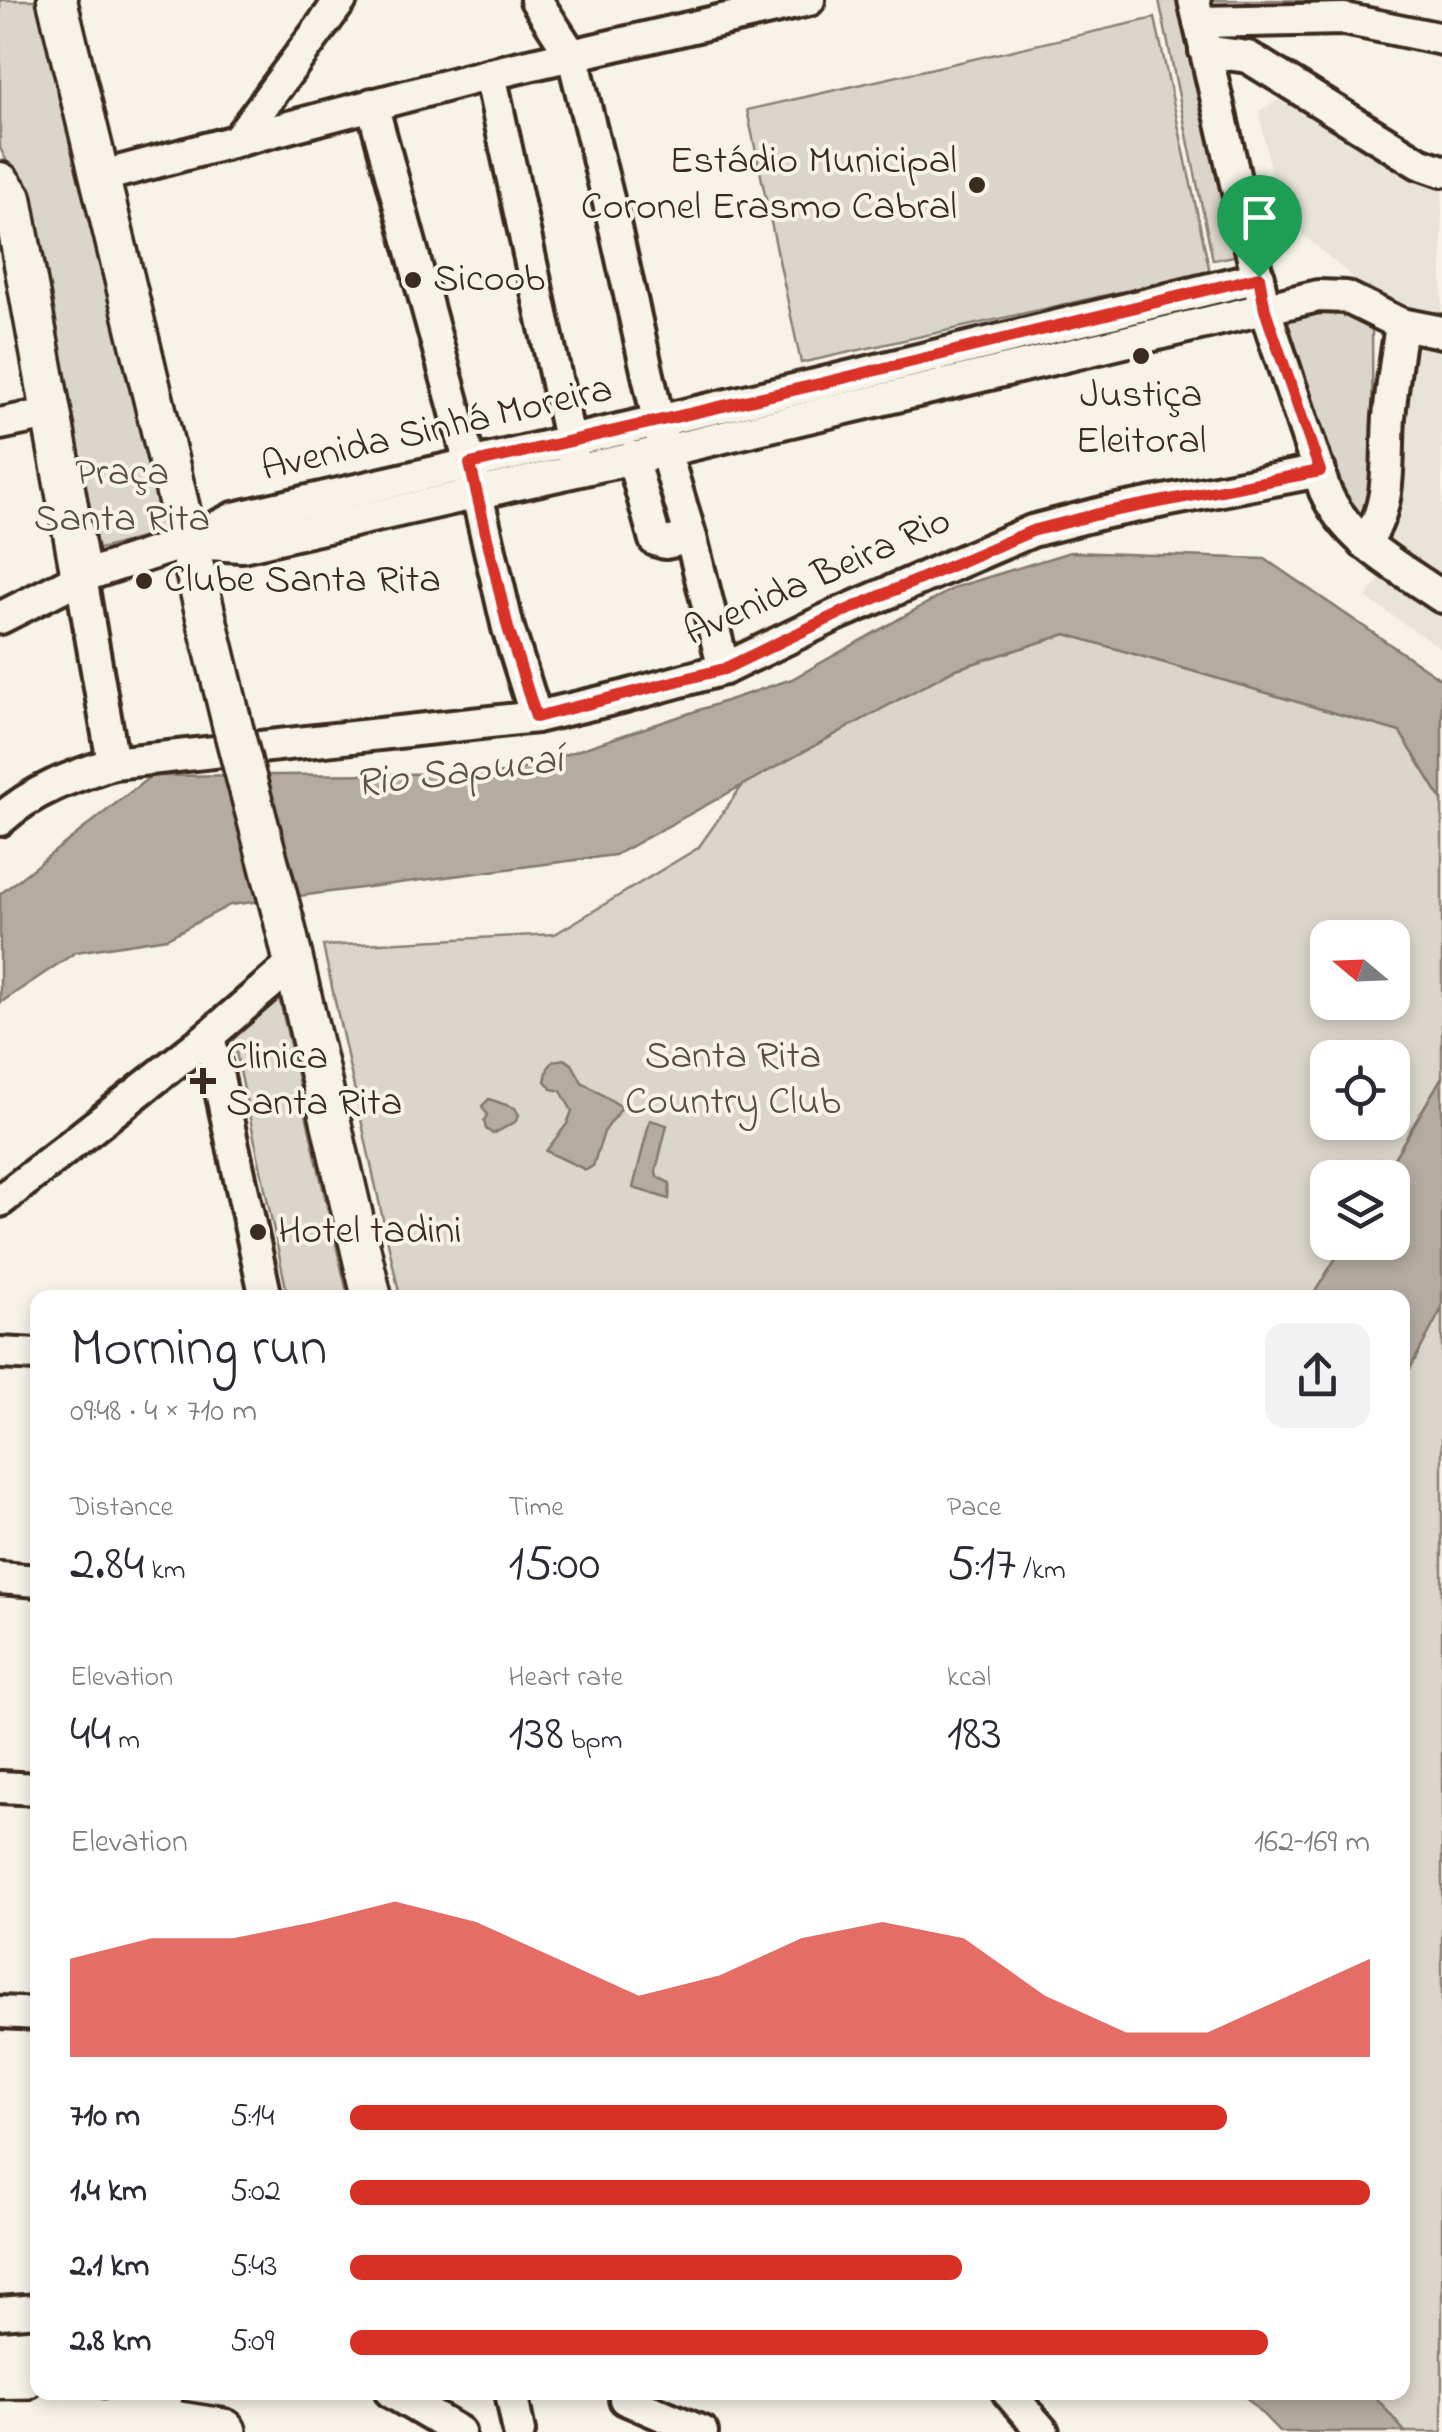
<!DOCTYPE html>
<meta charset="utf-8">
<style>
:root{--surface:#fff;--page:#f2f2f3;--text:#2b2b33;--muted:#7c7c81;--accent:#d93025}
body{margin:0;font-family:"Indie Flower",sans-serif;background:var(--page);color:var(--text);height:100vh;display:flex;flex-direction:column;font-size:38px;white-space:nowrap}
*{box-sizing:border-box;margin:0}
p{font-size:32px;color:var(--muted)}
.icon{flex:none;width:55px;height:55px;fill:none;stroke:currentColor;stroke-width:2;stroke-linecap:round;stroke-linejoin:round}
.map{position:relative;flex:1;overflow:hidden}
.drawer{position:absolute;left:30px;top:1290px;width:1380px;height:1110px;display:flex;flex-direction:column;background:var(--surface);border-radius:20px;box-shadow:0 5px 15px #0003}
.drawer>*{flex:none}
.needle{width:65px;rotate:289deg}
.controls{position:absolute;left:1310px;top:920px;display:grid;gap:20px}
.controls a{display:grid;place-items:center;width:100px;height:100px;border-radius:20px;background:var(--surface);box-shadow:0 5px 15px #0003;font-size:50px}
.pin{position:absolute;display:grid;place-items:center;width:85px;height:85px;color:#fff;margin:-102px -42px;border-radius:50% 50% 50% 0;rotate:-45deg;box-shadow:0 0 10px #0007}
.pin .icon{rotate:45deg}
.round{display:grid;place-items:center;flex:none;width:105px;height:105px;border-radius:20px;background:var(--page)}
.overview{display:flex;align-items:center;justify-content:space-between;height:170px;padding:0 40px}
h1{font-size:55px;font-weight:600;line-height:75px}
.stats{display:grid;grid-template-columns:repeat(3,1fr);gap:15px;height:170px;padding:10px 40px}
.stats div{display:grid;align-content:center}
.stats b{font-size:50px;font-weight:600}
.stats small{font-size:28px;font-weight:400}
.stats p{font-size:28px}
.chart{height:280px;padding:20px 40px}
.chart p{display:flex;justify-content:space-between}
.chart svg{width:100%;height:180px;margin-top:10px;fill:var(--accent);opacity:.7}
ul{padding:0 40px;list-style:none;font-size:32px}
li{display:grid;grid-template-columns:160px 120px 1fr;align-items:center;height:75px}
li i{height:25px;border-radius:12px;background:var(--accent)}
.map>svg:first-child{display:block}
</style>
<div class="map">
<svg width="1442" height="2432" viewBox="0 0 1442 2432">
<rect width="100%" height="100%" fill="#f7f3e8"/>
<filter id="ink" filterUnits="userSpaceOnUse"><feTurbulence type="fractalNoise" baseFrequency=".01" numOctaves="2"/><feDisplacementMap in="SourceGraphic" scale="20" xChannelSelector="R" yChannelSelector="G"/><feConvolveMatrix kernelMatrix="1 2 1 2 8 2 1 2 1" color-interpolation-filters="sRGB"/></filter>
<g filter="url(#ink)">
<!-- built -->
<path fill="#e9e4d9" d="M1288,95L1442,184V649L1366,598L1387,569L1409,326L1279,214L1259,111Z"/>
<!-- green -->
<g fill="#dbd6cb" stroke="#8b8074" stroke-width="2.5" fill-rule="evenodd">
<path d="M0,0H45L171,530L92,551L18,183L0,148Z"/>
<path d="M1159,0H1187L1245,254L1213,260Z"/>
<path d="M1205,0H1333L1334,5L1208,12Z"/>
<path d="M1155,18L1210,272L801,363L747,110Z"/>
<path d="M1336,306L1372,325L1373,513L1362,524L1347,519L1276,317Z"/>
<path d="M1066,634L1400,732L1442,800V1077L1383,1177L1328,1178V1242L1345,1243L1312,1297H400L323,946L555,934L698,848L744,783L953,670ZM1328,938H1392V1002H1328ZM1328,1058H1392V1122H1328Z"/>
<path d="M279,997L348,1297H288L232,1033Z"/>
<path d="M1442,1308V2432H1405L1372,2393L1402,2392L1403,1382Z"/>
</g>
<!-- water -->
<g fill="#b4aca0" stroke="#84786c" stroke-width="2.5">
<path d="M1070,552L1265,559L1442,680V800L1400,732L1066,634L953,670L615,855L230,905L167,938L76,952L0,1003V894L151,776L510,773L792,679L956,587Z"/>
<path d="M564,1059L572,1064L582,1082L622,1107L604,1132L593,1166L586,1170L546,1151L567,1124L572,1111L561,1091L552,1089L545,1081L548,1068L554,1061Z"/>
<path d="M1442,1077V1308L1403,1382L1402,1298L1312,1297L1345,1243L1392,1242V1178L1383,1177Z"/>
<path d="M489,1099L515,1108L519,1115L515,1122L493,1134L486,1129L484,1121L487,1115L482,1106Z"/>
<path d="M650,1120L667,1125L656,1170L657,1177L670,1183L669,1199L633,1188Z"/>
<path d="M1242,2393H1372L1405,2432H1280Z"/>
</g>
<g fill="none" stroke-linecap="round" stroke-linejoin="round">
<defs>
<g id="minor">
<path d="M536,0L573,57L614,223L665,451L691,538L724,669"/>
<path d="M1194,0L1265,310L1325,491C1347,541 1399,567 1442,597"/>
<path d="M1199,22L1344,19L1442,39"/>
<path d="M1205,51L1248,57L1419,163L1442,171"/>
<path d="M490,74L573,457"/>
<path d="M372,104L470,464L508,628L536,717"/>
<path d="M238,139L341,0"/>
<path d="M99,177L490,74L809,0"/>
<path d="M0,424L53,413"/>
<path d="M632,457L655,540L665,543L691,538"/>
<path d="M190,543L242,546L665,451L1318,296L1346,297L1401,324L1442,332"/>
<path d="M1364,543C1393,509 1386,459 1389,417C1392,386 1397,355 1401,324"/>
<path d="M81,577L113,763"/>
<path d="M0,618L81,577L187,542L234,518L815,385L1259,277"/>
<path d="M0,820C33,790 71,777 113,763L536,717L622,697L724,669L836,615L1032,531L1102,513L1320,471"/>
<path d="M209,1036L266,1298"/>
<path d="M0,1201L209,1036L295,962"/>
<path d="M0,1353L38,1355"/>
<path d="M0,1578L38,1581"/>
<path d="M0,1787L38,1789"/>
<path d="M0,2012L38,2014"/>
<path d="M0,2313L38,2310"/>
<path d="M391,2392L459,2432"/>
<path d="M511,2392L519,2432"/>
<path d="M1008,2392L1043,2432"/>
<path d="M625,2399L702,2432"/>
</g>
<g id="major">
<path d="M57,0L233,728"/>
<path d="M0,182L12,198L81,577"/>
<path d="M284,921L372,1298"/>
<path d="M32,2423L84,2392"/>
<path d="M157,2432L163,2392"/>
</g>
<path id="highway" d="M0,2424L160,2422L223,2432"/>
</defs>
<!-- minor casing -->
<use href="#minor" stroke="#3b2a1e" stroke-width="38"/>
<!-- major casing -->
<use href="#major" stroke="#3b2a1e" stroke-width="45"/>
<!-- highway casing -->
<use href="#highway" stroke="#3b2a1e" stroke-width="52"/>
<!-- minor -->
<use href="#minor" stroke="#f7f3e8" stroke-width="30"/>
<!-- major -->
<use href="#major" stroke="#f7f3e8" stroke-width="38"/>
<!-- highway -->
<use href="#highway" stroke="#f7f3e8" stroke-width="45"/>
<defs>
<path id="major-bridge" d="M233,728L284,921"/>
</defs>
<!-- major-bridge casing -->
<use href="#major-bridge" stroke="#3b2a1e" stroke-width="45" stroke-linecap="butt"/>
<!-- major-bridge -->
<use href="#major-bridge" stroke="#f7f3e8" stroke-width="38"/>
</g>
</g>
<g fill="none" stroke-linecap="round" stroke-linejoin="round" filter="url(#ink)">
<defs>
<path id="route" d="M1259,277L1265,310L1320,471L1102,513L1032,531L836,615L724,669L536,717L508,628L470,464L815,385Z"/>
</defs>
<!-- route casing -->
<use href="#route" stroke="#fff" stroke-width="20"/>
<!-- route -->
<use href="#route" stroke="#d93025" stroke-width="12"/>
</g>
<!-- markers -->
<g fill="#3b2a1e" stroke="#f7f3e8" stroke-width="4">
<circle cx="977" cy="185" r="10"/>
<circle cx="413" cy="280" r="10"/>
<circle cx="1141" cy="356" r="10"/>
<circle cx="144" cy="581" r="10"/>
<path d="M198 1066h10v10h10v10h-10v10h-10v-10h-10v-10h10z"/>
<circle cx="258" cy="1232" r="10"/>
</g>
<g text-anchor="middle" dominant-baseline="central" stroke-width="8" stroke-linejoin="round" paint-order="stroke">
<!-- poi labels -->
<g font-size="40" fill="#3b2a1e" stroke="#f7f3e8" text-anchor="start">
<text x="957" y="162" text-anchor="end">Estádio Municipal<tspan x="957" dy="46">Coronel Erasmo Cabral</tspan></text>
<text x="433" y="280">Sicoob</text>
<text x="1141" y="396" text-anchor="middle">Justiça<tspan x="1141" dy="46">Eleitoral</tspan></text>
<text x="164" y="581">Clube Santa Rita</text>
<text x="226" y="1058">Clinica<tspan x="226" dy="46">Santa Rita</tspan></text>
<text x="278" y="1232">Hotel tadini</text>
</g>
<!-- street labels -->
<g font-size="40" fill="#3b2a1e" stroke="#f7f3e8">
<text transform="translate(437 430) rotate(-13)">Avenida Sinhá Moreira</text>
<text transform="translate(818 578) rotate(-24)">Avenida Beira Rio</text>
</g>
<!-- park labels -->
<g font-size="40" fill="#5b4c41" stroke="#f7f3e8">
<text x="122" y="474">Praça<tspan x="122" dy="46">Santa Rita</tspan></text>
<text x="733" y="1057">Santa Rita<tspan x="733" dy="46">Country Club</tspan></text>
</g>
<!-- water labels -->
<g font-size="42" font-style="italic" fill="#5f5145" stroke="#f7f3e8">
<text transform="translate(459 773) rotate(-7)">Rio Sapucaí</text>
</g>
</g>
</svg>
<div class="controls">
<a><svg class="needle" viewBox="-14 -14 28 28"><path d="M0-13l5 13h-10z" fill="#e53935"/><path d="M0 13l5-13h-10z" fill="#7c7c81"/></svg></a>
<a><svg class="icon" aria-label="locate" viewBox="0 0 24 24"><circle cx="12" cy="12" r="6"/><path d="M12 2v4M12 18v4M2 12h4M18 12h4"/></svg></a>
<a><svg class="icon" aria-label="layers" viewBox="0 0 24 24"><path d="M12 4l9 5-9 5-9-5zM3 14l9 5 9-5"/></svg></a>
</div>
<div class="pin" style="left:1259px;top:277px;background:#1e9e55"><svg class="icon" aria-label="arrive" viewBox="0 0 24 24"><path d="M6 21V4h12l-3 4 3 4H6"/></svg></div>
<section class="drawer">
<div class="overview"><div><h1>Morning run</h1><p>09:48 · 4 × 710 m</p></div><a class="round"><svg class="icon" aria-label="share" viewBox="0 0 24 24"><path d="M12 15V3M7 8l5-5 5 5M5 13v7h14v-7"/></svg></a></div>
<div class="stats">
<div><p>Distance</p><b>2.84<small> km</small></b></div>
<div><p>Time</p><b>15:00</b></div>
<div><p>Pace</p><b>5:17<small> /km</small></b></div>
</div>
<div class="stats">
<div><p>Elevation</p><b>44<small> m</small></b></div>
<div><p>Heart rate</p><b>138<small> bpm</small></b></div>
<div><p>kcal</p><b>183</b></div>
</div>
<div class="chart"><p><span>Elevation</span>162–169 m</p>
<svg viewBox="0 0 160 44" preserveAspectRatio="none"><path d="M0 44V20L10 15L20 15L30 11L40 6L50 11L60 20L70 29L80 24L90 15L100 11L110 15L120 29L130 38L140 38L150 29L160 20V44z"/></svg>
</div>
<ul>
<li><b>710 m</b>5:14<i style="width:86%"></i></li>
<li><b>1.4 km</b>5:02<i style="width:100%"></i></li>
<li><b>2.1 km</b>5:43<i style="width:60%"></i></li>
<li><b>2.8 km</b>5:09<i style="width:90%"></i></li>
</ul>
</section>
</div>
